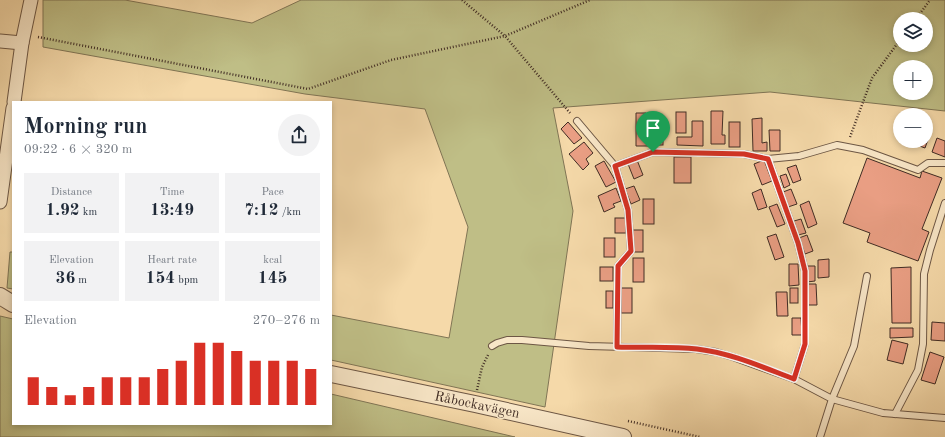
<!DOCTYPE html>
<meta charset="utf-8">
<style>
:root{--surface:#fff;--page:#f2f2f3;--text:#1f2937;--muted:#747a83;--accent:#d93025}
body{margin:0;font-family:"Old Standard TT",serif;background:var(--page);color:var(--text);height:100vh;display:flex;flex-direction:column;font-size:15px;white-space:nowrap}
*{box-sizing:border-box;margin:0}
p{font-size:13px;color:var(--muted)}
.icon{flex:none;width:22px;height:22px;fill:none;stroke:currentColor;stroke-width:2;stroke-linecap:round;stroke-linejoin:round}
.map{position:relative;flex:1;overflow:hidden}
.side{position:absolute;left:12px;top:101px;width:320px;height:324px;display:flex;flex-direction:column;background:var(--surface);border-radius:0px;box-shadow:0 2px 6px #0003}
.side>*{flex:none}
.controls{position:absolute;left:893px;top:12px;display:grid;gap:8px}
.controls a{display:grid;place-items:center;width:40px;height:40px;border-radius:50%;background:var(--surface);box-shadow:0 2px 6px #0003;font-size:20px}
.pin{position:absolute;display:grid;place-items:center;width:34px;height:34px;color:#fff;margin:-41px -17px;border-radius:50% 50% 50% 0;rotate:-45deg;box-shadow:0 0 4px #0007}
.pin .icon{rotate:45deg}
.round{display:grid;place-items:center;flex:none;width:42px;height:42px;border-radius:21px;background:var(--page)}
.summary{display:flex;align-items:center;justify-content:space-between;height:68px;padding:0 12px}
h1{font-size:22px;font-weight:600;line-height:30px}
.metrics{display:grid;grid-template-columns:repeat(3,1fr);gap:6px;height:68px;padding:4px 12px}
.metrics div{display:grid;align-content:center;border-radius:0px;background:var(--page);text-align:center}
.metrics b{font-size:17px;font-weight:600}
.metrics small{font-size:11px;font-weight:400}
.metrics p{font-size:11px}
.chart{height:112px;padding:8px 12px}
.chart p{display:flex;justify-content:space-between}
.chart svg{width:100%;height:72px;margin-top:4px;stroke:var(--accent);stroke-width:6}
.map>svg:first-child{display:block}
</style>
<div class="map">
<svg width="945" height="437" viewBox="0 0 945 437">
<rect width="100%" height="100%" fill="#f5d9a9"/>
<filter id="stains"><feTurbulence type="fractalNoise" baseFrequency=".005" numOctaves="4"/><feColorMatrix values="0 0 0 0 .2 0 0 0 0 .09 0 0 0 0 .02 0 0 0 .5 -.17"/></filter>
<radialGradient id="worn" r=".72"><stop offset=".6" stop-color="#630" stop-opacity="0"/><stop offset="1" stop-color="#630" stop-opacity=".3"/></radialGradient>
<!-- green -->
<g fill="#bfbe86" stroke="#807555" fill-rule="evenodd">
<path d="M43,0H125L252,23L301,0H945V111L770,92L553,108L573,211L545,407L331,360V315L449,338L468,227L425,109L305,94L43,47ZM900,19H926V45H900ZM900,67H926V93H900Z"/>
<path d="M10,252H13V289L7,288Z"/>
<path d="M0,316L13,319V424H331V394L515,437H0Z"/>
</g>
<!-- building -->
<g fill="#e99e83" stroke="#402c24">
<path d="M711,111H723L722,135H725V144H711Z"/>
<rect x="676" y="112" width="10" height="21"/>
<path d="M636,113H646V136H650V146H636Z"/>
<path d="M762,118V143L767,142V151H753L752,119Z"/>
<path d="M692,121H703V146L677,145V137H692Z"/>
<path d="M568,122L582,138L574,144L561,129Z"/>
<rect x="729" y="122" width="11" height="25"/>
<rect x="652" y="123" width="11" height="22"/>
<path d="M769,130H780V151H770Z"/>
<path d="M926,132L930,134L925,148L906,141H926Z"/>
<path d="M937,138L945,141V157L932,152Z"/>
<path d="M584,142L593,153L586,159L589,164L583,170L569,154Z"/>
<rect x="674" y="157" width="17" height="26"/>
<path d="M867,158L920,178L922,171L942,178L922,229L929,232L918,261L867,242L870,233L843,223Z"/>
<path d="M637,160L643,175L634,179L628,164Z"/>
<path d="M764,160L772,181L762,185L754,164Z"/>
<path d="M604,161L616,182L606,187L595,166Z"/>
<path d="M796,165L801,180L793,183L787,168Z"/>
<path d="M786,174L790,185L784,188L780,176Z"/>
<path d="M634,186L640,200L631,204L625,189Z"/>
<path d="M616,188L621,201L613,204L615,207L604,212L598,196Z"/>
<path d="M761,189L767,207L758,210L752,193Z"/>
<path d="M791,189L797,204L788,207L783,192Z"/>
<rect x="643" y="199" width="11" height="25"/>
<path d="M809,201L817,224L808,228L800,205Z"/>
<path d="M777,204L785,224L777,227L769,207Z"/>
<rect x="615" y="218" width="11" height="15"/>
<path d="M801,219L806,233L798,235L794,221Z"/>
<rect x="632" y="230" width="11" height="22"/>
<path d="M776,234L784,257L775,260L767,237Z"/>
<path d="M807,235L813,251L805,254L799,238Z"/>
<rect x="604" y="238" width="11" height="19"/>
<rect x="633" y="258" width="11" height="24"/>
<path d="M829,259V277L818,278V260Z"/>
<path d="M789,264H798L799,285L789,286Z"/>
<path d="M807,266H815V281L807,282Z"/>
<rect x="600" y="267" width="13" height="14"/>
<path d="M911,267V323H892L891,268Z"/>
<path d="M806,284H816L817,305H807Z"/>
<rect x="621" y="288" width="11" height="25"/>
<rect x="790" y="288" width="8" height="15"/>
<rect x="606" y="291" width="7" height="17"/>
<path d="M776,292H787L788,316H777Z"/>
<path d="M792,318H801L802,335H792Z"/>
<path d="M932,322L945,323V341L931,340Z"/>
<path d="M890,328H913V337L890,338Z"/>
<path d="M892,340L908,344L903,364L887,360Z"/>
<path d="M930,352L944,357L935,384L921,380Z"/>
</g>
<g fill="none" stroke-linecap="round" stroke-linejoin="round">
<defs>
<g id="service">
<path d="M577,121L615,166L628,210L631,251L618,266L617,347"/>
<path d="M768,159L798,243L805,271V344L794,379"/>
<path d="M615,166L653,152L744,154L768,159L799,156L837,145L863,150L918,170L928,163H945"/>
<path d="M867,276L854,346L832,399L883,413L945,418"/>
<path d="M492,346L497,343L507,340H522L589,346L696,349L716,352L733,357L794,379L832,399L820,437"/>
<path d="M895,414L918,370L923,344L924,274L930,250L945,203"/>
</g>
<g id="minor">
<path d="M0,41L22,43"/>
<path d="M14,102L22,43L31,0"/>
<path d="M0,202L13,108"/>
</g>
<g id="tertiary">
<path d="M0,296L13,304"/>
<path d="M331,374L475,404L623,437"/>
</g>
</defs>
<!-- service casing -->
<use href="#service" stroke="#6d5745" stroke-width="8"/>
<!-- minor casing -->
<use href="#minor" stroke="#6d5745" stroke-width="15"/>
<!-- tertiary casing -->
<use href="#tertiary" stroke="#6d5745" stroke-width="18"/>
<!-- path -->
<g stroke="#402c24" stroke-width="2.5" stroke-dasharray="1 2" stroke-linecap="butt">
<path d="M462,0L505,36L570,113"/>
<path d="M916,19L930,0"/>
<path d="M38,37L308,89L391,60L505,36L590,0"/>
<path d="M850,137L872,78L900,40"/>
<path d="M477,390L482,367L488,355"/>
<path d="M628,421L700,437"/>
</g>
<!-- service -->
<use href="#service" stroke="#f8e6c7" stroke-width="6"/>
<!-- minor -->
<use href="#minor" stroke="#f8e6c7" stroke-width="13"/>
<!-- tertiary -->
<use href="#tertiary" stroke="#f8e6c7" stroke-width="16"/>
</g>
<g fill="none" stroke-linecap="round" stroke-linejoin="round">
<defs>
<path id="route" d="M653,152L744,154L768,159L798,243L805,271V344L794,379C762,367 731,353 697,349C671,346 644,348 617,347L618,266L631,251L628,210L615,166Z"/>
</defs>
<!-- route casing -->
<use href="#route" stroke="#fff" stroke-width="8"/>
<!-- route -->
<use href="#route" stroke="#d93025" stroke-width="5"/>
</g>
<g text-anchor="middle" dominant-baseline="central" stroke-width="3" stroke-linejoin="round" paint-order="stroke">
<!-- street labels -->
<g font-size="14" fill="#402c24" stroke="#f8e6c7">
<text transform="translate(477 405) rotate(12)">Råbockavägen</text>
</g>
</g>
<rect width="100%" height="100%" filter="url(#stains)"/>
<rect width="100%" height="100%" fill="url(#worn)"/>
</svg>
<div class="controls">
<a><svg class="icon" aria-label="layers" viewBox="0 0 24 24"><path d="M12 4l9 5-9 5-9-5zM3 14l9 5 9-5"/></svg></a>
<a>+</a>
<a>−</a>
</div>
<div class="pin" style="left:653px;top:152px;background:#1e9e55"><svg class="icon" aria-label="arrive" viewBox="0 0 24 24"><path d="M6 21V4h12l-3 4 3 4H6"/></svg></div>
<section class="side">
<div class="summary"><div><h1>Morning run</h1><p>09:22 · 6 × 320 m</p></div><a class="round"><svg class="icon" aria-label="share" viewBox="0 0 24 24"><path d="M12 15V3M7 8l5-5 5 5M5 13v7h14v-7"/></svg></a></div>
<div class="metrics">
<div><p>Distance</p><b>1.92<small> km</small></b></div>
<div><p>Time</p><b>13:49</b></div>
<div><p>Pace</p><b>7:12<small> /km</small></b></div>
</div>
<div class="metrics">
<div><p>Elevation</p><b>36<small> m</small></b></div>
<div><p>Heart rate</p><b>154<small> bpm</small></b></div>
<div><p>kcal</p><b>145</b></div>
</div>
<div class="chart"><p><span>Elevation</span>270–276 m</p>
<svg viewBox="0 0 160 44" preserveAspectRatio="none"><path d="M5 44V27M15 44V33M25 44V38M35 44V33M45 44V27M55 44V27M65 44V27M75 44V22M85 44V17M95 44V6M105 44V6M115 44V11M125 44V17M135 44V17M145 44V17M155 44V22"/></svg>
</div>
</section>
</div>
